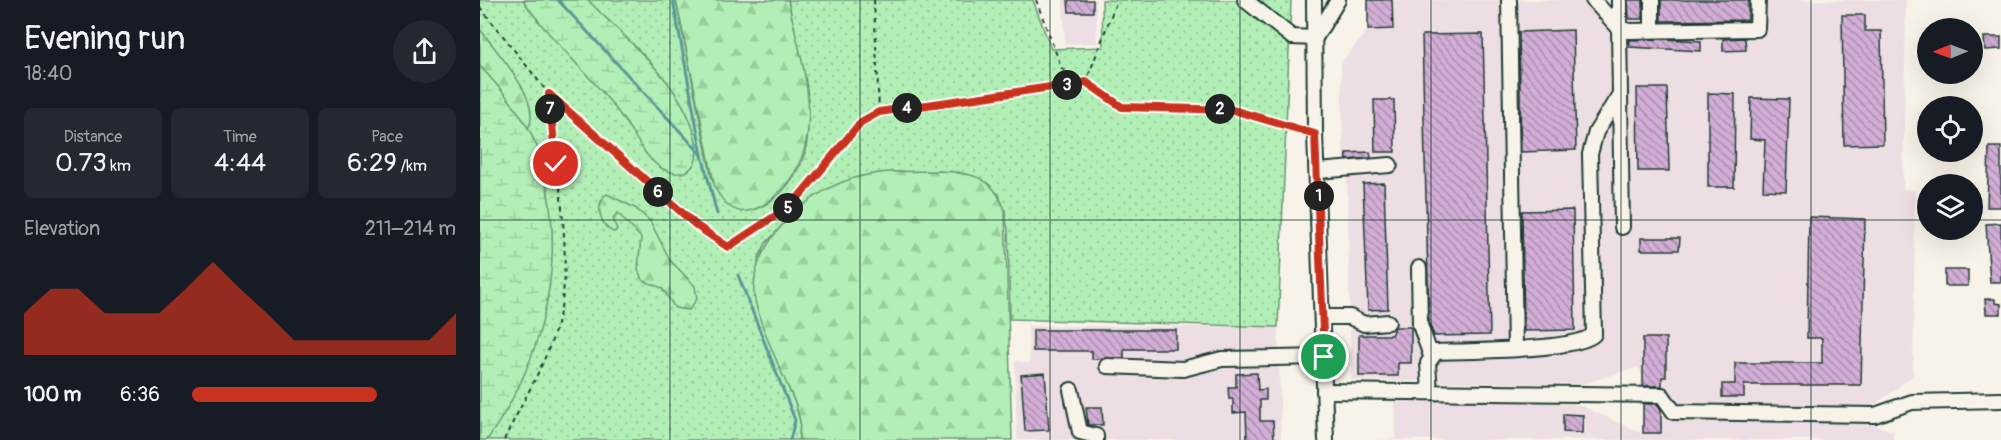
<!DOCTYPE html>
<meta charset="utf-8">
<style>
:root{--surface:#171b24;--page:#242831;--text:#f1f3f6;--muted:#9ea1a6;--accent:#c8321e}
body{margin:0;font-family:Pangolin,sans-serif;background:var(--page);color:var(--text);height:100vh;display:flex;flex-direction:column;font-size:22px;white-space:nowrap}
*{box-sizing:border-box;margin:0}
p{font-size:20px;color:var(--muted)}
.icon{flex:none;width:33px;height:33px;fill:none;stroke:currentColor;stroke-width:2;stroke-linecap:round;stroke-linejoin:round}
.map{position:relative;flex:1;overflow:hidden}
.panel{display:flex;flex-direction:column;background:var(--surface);width:480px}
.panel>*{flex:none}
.needle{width:39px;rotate:269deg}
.fabs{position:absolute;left:1437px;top:18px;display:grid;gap:12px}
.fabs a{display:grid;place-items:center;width:66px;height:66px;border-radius:50%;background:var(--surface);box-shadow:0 6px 24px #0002;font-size:30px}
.pin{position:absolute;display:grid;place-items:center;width:51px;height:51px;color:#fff;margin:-26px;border:3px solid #fff;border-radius:50%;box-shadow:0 2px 6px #0007}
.km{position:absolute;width:30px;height:30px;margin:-15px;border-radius:50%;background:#222;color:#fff;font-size:16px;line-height:30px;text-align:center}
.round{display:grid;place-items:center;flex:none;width:63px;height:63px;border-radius:32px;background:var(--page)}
.headline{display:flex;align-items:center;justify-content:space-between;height:102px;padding:0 24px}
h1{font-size:33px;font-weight:600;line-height:45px}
.stats{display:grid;grid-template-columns:repeat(3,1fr);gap:9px;height:102px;padding:6px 24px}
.stats div{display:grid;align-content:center;border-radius:9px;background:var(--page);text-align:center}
.stats b{font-size:26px;font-weight:600}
.stats small{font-size:16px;font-weight:400}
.stats p{font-size:16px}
.chart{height:168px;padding:12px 24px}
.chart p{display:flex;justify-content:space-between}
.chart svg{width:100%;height:108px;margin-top:6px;fill:var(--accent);opacity:.7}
ul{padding:0 24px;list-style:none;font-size:20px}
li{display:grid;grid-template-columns:96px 72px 1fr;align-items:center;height:45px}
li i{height:15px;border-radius:8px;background:var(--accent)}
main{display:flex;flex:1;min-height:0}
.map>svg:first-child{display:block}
</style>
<main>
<section class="panel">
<div class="headline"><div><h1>Evening run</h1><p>18:40</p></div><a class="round"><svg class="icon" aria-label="share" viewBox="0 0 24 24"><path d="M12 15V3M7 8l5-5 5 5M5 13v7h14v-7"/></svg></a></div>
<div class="stats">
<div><p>Distance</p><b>0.73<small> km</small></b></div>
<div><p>Time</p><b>4:44</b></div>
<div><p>Pace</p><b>6:29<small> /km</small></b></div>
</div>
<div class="chart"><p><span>Elevation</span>211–214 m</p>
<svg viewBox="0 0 160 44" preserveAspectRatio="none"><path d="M0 44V27L10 17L20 17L30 27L40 27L50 27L60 17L70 6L80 17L90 27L100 38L110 38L120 38L130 38L140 38L150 38L160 27V44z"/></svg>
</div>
<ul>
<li><b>100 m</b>6:36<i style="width:70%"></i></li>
</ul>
</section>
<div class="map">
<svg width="1521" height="440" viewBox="0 0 1521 440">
<defs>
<pattern id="grass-dots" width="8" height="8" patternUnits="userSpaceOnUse" patternTransform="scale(1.5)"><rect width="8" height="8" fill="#b2efb6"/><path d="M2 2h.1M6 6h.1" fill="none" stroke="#99ce9d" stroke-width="1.8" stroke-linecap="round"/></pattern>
<pattern id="forest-firs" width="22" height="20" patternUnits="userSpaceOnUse" patternTransform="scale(1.5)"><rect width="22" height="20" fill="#b2efb6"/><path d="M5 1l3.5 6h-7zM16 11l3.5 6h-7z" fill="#99ce9d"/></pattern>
<pattern id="wetland-marsh" width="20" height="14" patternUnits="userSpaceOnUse" patternTransform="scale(1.5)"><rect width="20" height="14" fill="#b2efb6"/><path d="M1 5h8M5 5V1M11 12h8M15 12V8" fill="none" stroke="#99ce9d"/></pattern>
<pattern id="building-back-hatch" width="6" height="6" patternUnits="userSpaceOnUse" patternTransform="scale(1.5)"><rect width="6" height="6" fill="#d2add5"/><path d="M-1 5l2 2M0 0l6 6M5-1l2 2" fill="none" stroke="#aa8eae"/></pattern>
</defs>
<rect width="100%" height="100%" fill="#f7f3e8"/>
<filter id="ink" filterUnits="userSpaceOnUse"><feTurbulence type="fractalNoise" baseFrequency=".0167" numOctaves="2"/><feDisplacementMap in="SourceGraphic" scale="12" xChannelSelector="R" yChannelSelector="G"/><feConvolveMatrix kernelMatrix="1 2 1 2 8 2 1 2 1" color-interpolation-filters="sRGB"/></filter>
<g filter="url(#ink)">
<!-- built -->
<g fill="#ecdee2">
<path d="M583,0H616L617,43L585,44Z"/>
<path d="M888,0H1426L1423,188L1435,191L1433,376L1390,408L1391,423L1413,432V440H894L916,439L915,398L1097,404L1162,433L1163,377L1158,367L1102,384L871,380L867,175H864L861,63L888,30Z"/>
<path d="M548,326L798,327L801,440H537L535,361L550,363Z"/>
</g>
<!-- grass -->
<path fill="url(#grass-dots)" stroke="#689675" stroke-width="1.5" d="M0,0H196L231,175C256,250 322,188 327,142C332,94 317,46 308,0H553L571,49L623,47L622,0H811L798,327L530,319L528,229L519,194L479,172L383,176L345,191L301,227L286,243L278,260L279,312L316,405L320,421L319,440H0Z"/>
<!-- forest -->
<g fill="url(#forest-firs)" stroke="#689675" stroke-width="1.5">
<path d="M196,0H308C320,59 350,135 304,187C295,196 287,205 275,209C256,217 243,203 235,188Z"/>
<path d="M0,29C17,53 67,104 46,132L0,109Z"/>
<path d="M460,171C494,173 513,177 525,210L532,440H319L320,421L316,405C304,377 277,321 274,294C270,240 334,185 383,176C408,170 435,172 460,171Z"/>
<path d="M127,194L155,208L170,221L190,260L215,286L217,299L209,310L195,308L182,288L162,280L158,269L161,238L138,213L133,218L137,230L133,232C120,226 114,203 127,194Z"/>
</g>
<!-- wetland -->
<g fill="url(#wetland-marsh)" stroke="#689675" stroke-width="1.5">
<path d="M43,0H108C145,39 208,87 216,142C217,152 218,161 211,168C205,175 193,174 185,170C167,161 159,142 148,126C118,80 73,45 43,0Z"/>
<path d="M0,66C22,90 43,114 56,144C63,159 65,177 68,193C83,280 58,368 7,440H0Z"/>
</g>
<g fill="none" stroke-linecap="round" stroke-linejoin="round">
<!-- stream -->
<g stroke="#5a9797" stroke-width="3">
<path d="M78,0L222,155"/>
<path d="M193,0L222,155L237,214"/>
<path d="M258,275L315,420L310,440"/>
</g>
</g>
<!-- building -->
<g fill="url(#building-back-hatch)" stroke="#1f3d34" stroke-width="1.5">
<path d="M588,0H613V12H589Z"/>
<path d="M888,0H912L913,29L888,30Z"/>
<path d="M1148,0H1163V19H1149Z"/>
<path d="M1181,0H1268V20L1181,21Z"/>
<path d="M1362,15H1385V31H1401L1403,144L1364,145Z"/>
<path d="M1093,30L1096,150L1041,152L1039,32Z"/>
<path d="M1003,34L1010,335L954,336L949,323L942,35Z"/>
<path d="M1504,37H1521V49L1505,50Z"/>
<path d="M1265,38L1266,50L1243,51V39Z"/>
<path d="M1185,39L1221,41V51L1149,47L1150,40Z"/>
<path d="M1157,88H1187L1189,171H1158Z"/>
<path d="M1228,93L1255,94L1254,187H1228Z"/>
<path d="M1271,98L1309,99L1306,191L1283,190L1285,140L1270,139Z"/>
<path d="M894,100H914L915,152H895Z"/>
<path d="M1509,147H1521V207H1507Z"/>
<path d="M890,152L891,158L867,160L866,153Z"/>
<path d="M904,183L908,309L888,310L883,184Z"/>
<path d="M1093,210L1095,330L1044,331L1042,211Z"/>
<path d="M1329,217L1385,219L1381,385H1264V397H1242V384H1255V363H1342V338H1327Z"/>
<path d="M1521,223V282H1510L1506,224Z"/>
<path d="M1161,238H1200L1199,250H1161Z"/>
<rect x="1465" y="270" width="23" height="16"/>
<path d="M1505,299H1515V303L1521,304V314H1506Z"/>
<path d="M915,327H931V363H918V376H879V335H911Z"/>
<path d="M553,330H696V349H644V358L612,359V351H553Z"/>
<path d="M1163,338H1186V377H1182V386H1163Z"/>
<path d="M565,373L569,430L545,431L541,375Z"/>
<path d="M777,373L778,390L786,389V400H780V421H793L794,440H767L766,412L753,413V399H749L748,387H756V374Z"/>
<path d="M1163,404H1177L1181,410V433H1163Z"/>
<path d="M606,407H622L623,425H608Z"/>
<path d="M1083,414L1103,415L1102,433L1083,432Z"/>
</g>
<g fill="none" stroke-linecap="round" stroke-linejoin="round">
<defs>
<g id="minor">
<path d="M765,0L812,37L835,38L858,0"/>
<path d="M834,0L835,134L846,440"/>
<path d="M1029,0L1035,348"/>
<path d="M1113,0L1139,28L1142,227"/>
<path d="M1139,0V28L1149,31L1277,29L1278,0"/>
<path d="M1172,30V0"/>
<path d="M838,171L910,165"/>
<path d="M939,268L940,325L951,356"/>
<path d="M842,317H870L884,324L908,322"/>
<path d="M627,366L703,369L742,359L844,357"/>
<path d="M591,390L600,432L616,436V440"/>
<path d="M844,391L1182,395L1194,412L1395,415L1432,402L1521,400"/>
<path d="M950,392L948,363L956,352C984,351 1099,351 1114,334L1110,154L1116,132L1140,94"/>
</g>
</defs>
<!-- minor casing -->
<use href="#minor" stroke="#1f3d34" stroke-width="18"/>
<!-- path -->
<g stroke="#1f3d34" stroke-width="2" stroke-dasharray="4.5 4.5" stroke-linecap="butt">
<path d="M394,0L399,111"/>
<path d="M556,0L582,69L606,82L637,0"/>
<path d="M0,7L69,94L217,227L248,247L312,205L381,122L399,112L606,82L642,107L753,109L823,130"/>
<path d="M24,440C45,396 75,350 82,301C91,243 75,156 69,96"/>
</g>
<!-- minor -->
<use href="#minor" stroke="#f7f3e8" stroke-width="14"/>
</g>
</g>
<g fill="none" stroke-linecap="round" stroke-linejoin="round" filter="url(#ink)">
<defs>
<path id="route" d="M76,164L69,94L217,226L248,247L312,205L381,122L399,112L606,82L642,107L753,110L835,134L844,357"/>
</defs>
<!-- route casing -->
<use href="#route" stroke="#fff" stroke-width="12"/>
<!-- route -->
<use href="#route" stroke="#c8321e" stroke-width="8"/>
</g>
<!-- grid -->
<path fill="none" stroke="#1f3d34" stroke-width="1.5" stroke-opacity="0.55" d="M190,0V440M380,0V440M570,0V440M760,0V440M951,0V440M1141,0V440M1331,0V440M0,220H1448M1492,220H1521"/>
</svg>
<div class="fabs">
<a><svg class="needle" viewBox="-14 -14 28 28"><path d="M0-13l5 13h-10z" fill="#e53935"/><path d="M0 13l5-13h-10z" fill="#9ea1a6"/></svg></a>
<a><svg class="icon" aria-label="locate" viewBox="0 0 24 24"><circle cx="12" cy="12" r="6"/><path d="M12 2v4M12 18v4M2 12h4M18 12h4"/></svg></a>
<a><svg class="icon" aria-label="layers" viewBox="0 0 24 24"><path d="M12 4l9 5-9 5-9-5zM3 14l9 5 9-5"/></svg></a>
</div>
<div class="pin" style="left:844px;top:357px;background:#1e9e55"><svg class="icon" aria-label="arrive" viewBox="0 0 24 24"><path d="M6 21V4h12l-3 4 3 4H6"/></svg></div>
<div class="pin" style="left:76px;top:164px;background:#d93025"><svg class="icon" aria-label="check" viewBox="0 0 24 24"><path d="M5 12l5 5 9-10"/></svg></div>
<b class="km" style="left:839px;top:196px">1</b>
<b class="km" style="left:740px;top:109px">2</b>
<b class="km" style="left:587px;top:85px">3</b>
<b class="km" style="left:427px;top:108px">4</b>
<b class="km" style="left:308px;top:208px">5</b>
<b class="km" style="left:178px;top:192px">6</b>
<b class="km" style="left:70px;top:109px">7</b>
</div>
</main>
